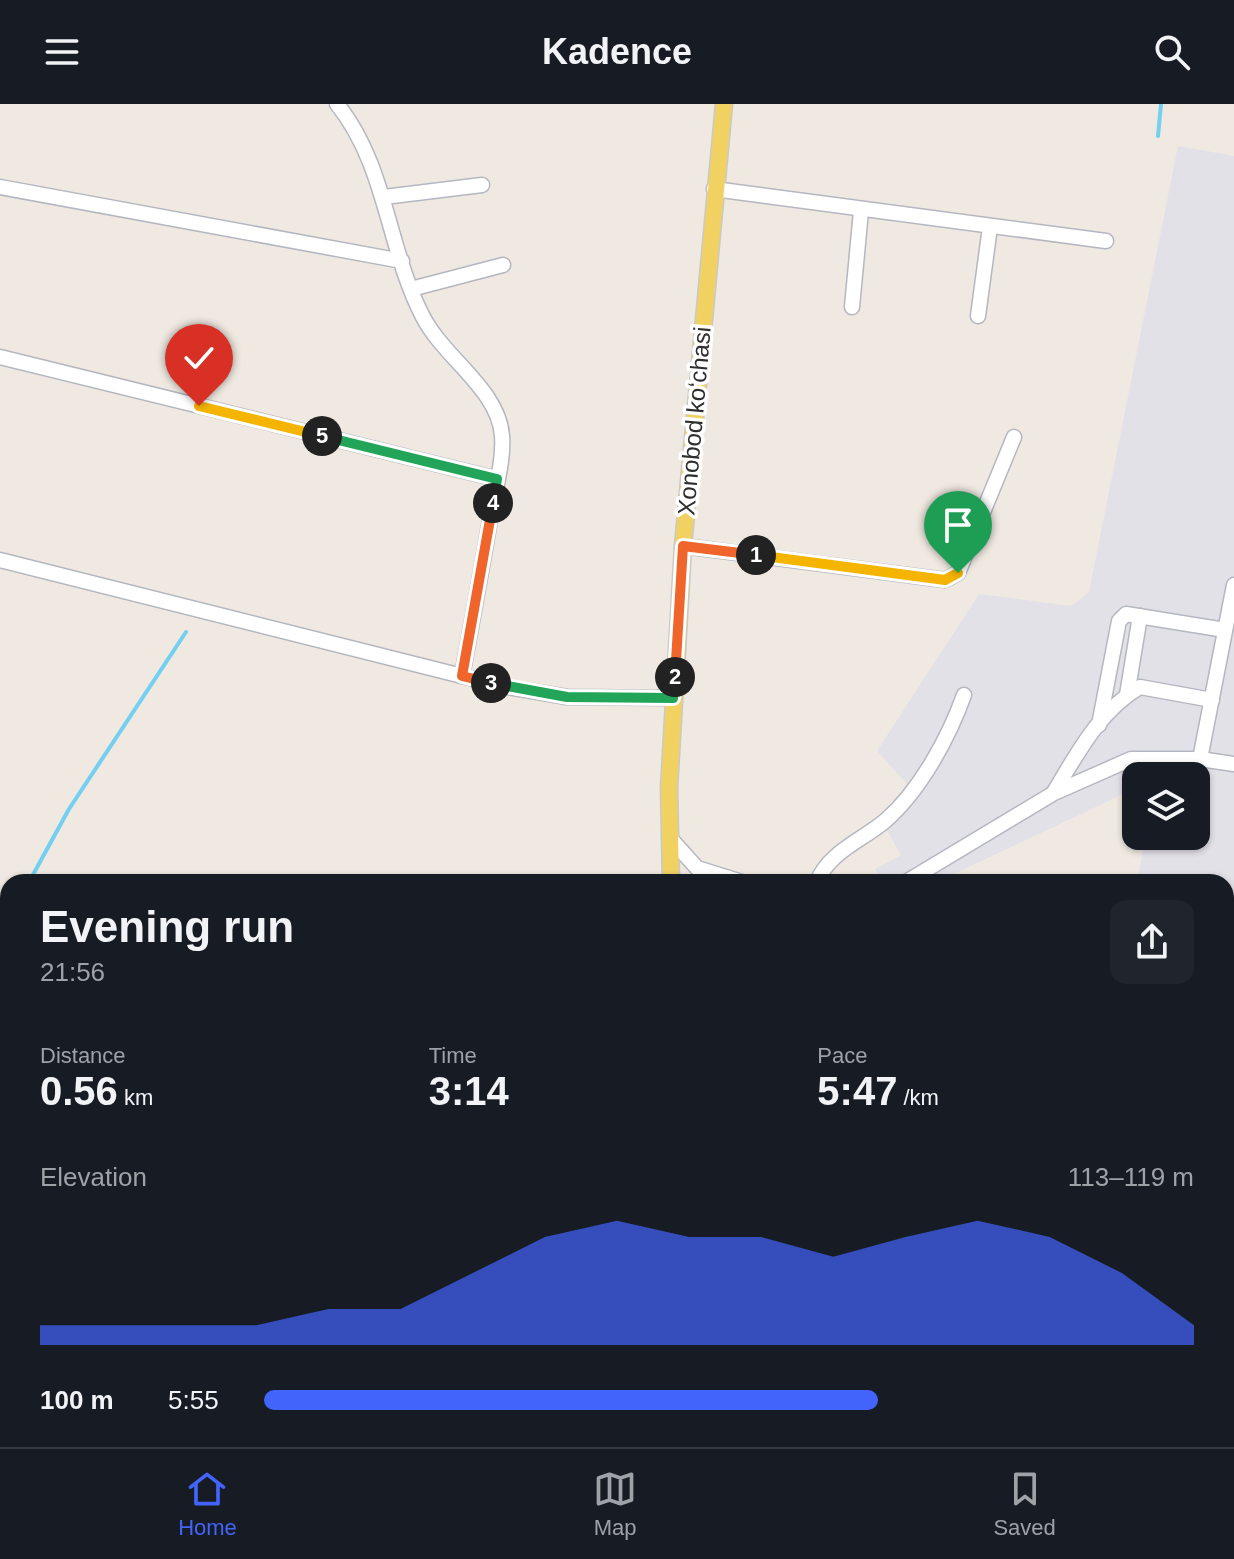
<!DOCTYPE html>
<meta charset="utf-8">
<style>
:root{--surface:#171b24;--page:#20242c;--text:#f1f3f6;--muted:#9ea1a6;--line:#363941;--accent:#4264fb}
body{margin:0;font-family:Helvetica,sans-serif;background:var(--page);color:var(--text);height:100vh;display:flex;flex-direction:column;font-size:30px;white-space:nowrap}
*{box-sizing:border-box;margin:0}
p{font-size:26px;color:var(--muted)}
.icon{flex:none;width:44px;height:44px;fill:none;stroke:currentColor;stroke-width:2;stroke-linecap:round;stroke-linejoin:round}
.map{position:relative;flex:1;overflow:hidden}
.side{position:absolute;left:0px;top:770px;width:1234px;height:574px;display:flex;flex-direction:column;background:var(--surface);border-radius:24px 24px 0 0;box-shadow:0 2px 6px #0004}
.side>*{flex:none}
.tools{position:absolute;left:1122px;top:658px;display:grid;gap:16px}
.tools a{display:grid;place-items:center;width:88px;height:88px;border-radius:16px;background:var(--surface);box-shadow:0 2px 6px #0004;font-size:40px}
.pin{position:absolute;display:grid;place-items:center;width:68px;height:68px;color:#fff;margin:-82px -34px;border-radius:50% 50% 50% 0;rotate:-45deg;box-shadow:0 0 8px #0007}
.pin .icon{rotate:45deg}
.km{position:absolute;width:40px;height:40px;margin:-20px;border-radius:50%;background:#222;color:#fff;font-size:22px;line-height:40px;text-align:center}
.round{display:grid;place-items:center;flex:none;width:84px;height:84px;border-radius:16px;background:var(--page)}
.headline{display:flex;align-items:center;justify-content:space-between;height:136px;padding:0 40px}
h1{font-size:44px;font-weight:700;line-height:60px}
.stats{display:grid;grid-template-columns:repeat(3,1fr);gap:12px;height:136px;padding:8px 40px}
.stats div{display:grid;align-content:center}
.stats b{font-size:40px;font-weight:700}
.stats small{font-size:22px;font-weight:400}
.stats p{font-size:22px}
.chart{height:224px;padding:16px 40px}
.chart p{display:flex;justify-content:space-between}
.chart svg{width:100%;height:144px;margin-top:8px;fill:var(--accent);opacity:.7}
ul{padding:0 40px;list-style:none;font-size:26px}
li{display:grid;grid-template-columns:128px 96px 1fr;align-items:center;height:60px}
li i{height:20px;border-radius:10px;background:var(--accent)}
header{display:flex;justify-content:space-between;align-items:center;height:104px;padding:0 40px;background:var(--surface);font-size:36px;font-weight:700}
.tabs{display:flex;justify-content:space-around;align-items:center;height:112px;border-top:2px solid var(--line);background:var(--surface);font-size:22px;color:var(--muted)}
.tabs a{display:grid;justify-items:center;gap:4px}
.tabs .selected{color:var(--accent)}
.map>svg:first-child{display:block}
</style>
<header><svg class="icon" aria-label="menu" viewBox="0 0 24 24"><path d="M4 6h16M4 12h16M4 18h16"/></svg>Kadence<svg class="icon" aria-label="search" viewBox="0 0 24 24"><circle cx="10" cy="10" r="6"/><path d="M15 15l6 6"/></svg></header>
<div class="map">
<svg width="1234" height="1343" viewBox="0 0 1234 1343">
<rect width="100%" height="100%" fill="#efe9e1"/>
<!-- industrial -->
<g fill="#e3e1e8">
<path d="M1178,42L1234,52V1262L1226,1259V778H1137L1146,732H1196V672H1136V684L937,778H881L875,765L901,751L881,716L907,680L877,647L979,490L1071,502L1089,488Z"/>
<path d="M832,1336H1140L1133,1343H836Z"/>
</g>
<g fill="none" stroke-linecap="round" stroke-linejoin="round">
<!-- stream -->
<g stroke="#75cff0" stroke-width="4">
<path d="M1158,32L1161,0"/>
<path d="M29,778L69,705L186,528"/>
<path d="M802,1336L807,1343"/>
</g>
<defs>
<g id="minor">
<path d="M337,0C387,62 387,144 423,213C445,255 499,286 502,332C504,357 495,385 491,410C482,464 472,518 462,572"/>
<path d="M0,83L402,157"/>
<path d="M714,85L1106,137"/>
<path d="M384,93L482,81"/>
<path d="M411,185L503,161"/>
<path d="M852,203L861,107"/>
<path d="M978,212L990,123"/>
<path d="M0,253L497,375"/>
<path d="M683,442L945,476L958,469L1014,333"/>
<path d="M0,456L502,582L567,593L673,594"/>
<path d="M1127,591L1140,512"/>
<path d="M1099,621L1119,517L1126,510L1225,526"/>
<path d="M1200,655L1234,481"/>
<path d="M1054,688C1077,650 1100,606 1140,583L1212,596"/>
<path d="M670,734L697,764L742,778"/>
<path d="M817,778C829,748 861,737 885,717C920,687 949,633 964,591"/>
<path d="M906,778L1054,689L1131,655H1200L1234,660"/>
<path d="M0,895L8,896"/>
<path d="M0,1042L8,1044"/>
<path d="M0,1200H8"/>
<path d="M1226,1317L1234,1323"/>
<path d="M815,1336L819,1343"/>
</g>
<g id="major">
<path d="M671,778L669,684L683,442L724,0"/>
<path d="M232,1343L242,1336"/>
</g>
</defs>
<!-- minor casing -->
<use href="#minor" stroke="#b4b7c1" stroke-width="17"/>
<!-- major casing -->
<use href="#major" stroke="#c9c9c9" stroke-width="19"/>
<!-- minor -->
<use href="#minor" stroke="#fff" stroke-width="14"/>
<!-- major -->
<use href="#major" stroke="#f2d163" stroke-width="16"/>
<defs>
<path id="rail" d="M887,1336L891,1343"/>
</defs>
<!-- rail casing -->
<use href="#rail" stroke="#a3a6b8" stroke-width="7"/>
<!-- rail -->
<use href="#rail" stroke="#fff" stroke-width="4" stroke-dasharray="12" stroke-linecap="butt"/>
</g>
<g fill="none" stroke-linecap="round" stroke-linejoin="round">
<defs>
<path id="split-1" d="M756,451L945,476L958,469"/>
<path id="split-2" d="M675,573L683,442L756,451"/>
<path id="split-3" d="M491,579L567,593L673,594L675,573"/>
<path id="split-4" d="M491,579L462,572L493,399"/>
<path id="split-5" d="M322,332L497,375L493,399"/>
<path id="split-6" d="M199,302L322,332"/>
</defs>
<!-- split-1 casing -->
<use href="#split-1" stroke="#fff" stroke-width="16"/>
<!-- split-2 casing -->
<use href="#split-2" stroke="#fff" stroke-width="16"/>
<!-- split-3 casing -->
<use href="#split-3" stroke="#fff" stroke-width="16"/>
<!-- split-4 casing -->
<use href="#split-4" stroke="#fff" stroke-width="16"/>
<!-- split-5 casing -->
<use href="#split-5" stroke="#fff" stroke-width="16"/>
<!-- split-6 casing -->
<use href="#split-6" stroke="#fff" stroke-width="16"/>
<!-- split-1 -->
<use href="#split-1" stroke="#f5b400" stroke-width="10"/>
<!-- split-2 -->
<use href="#split-2" stroke="#f0652b" stroke-width="10"/>
<!-- split-3 -->
<use href="#split-3" stroke="#22a559" stroke-width="10"/>
<!-- split-4 -->
<use href="#split-4" stroke="#f0652b" stroke-width="10"/>
<!-- split-5 -->
<use href="#split-5" stroke="#22a559" stroke-width="10"/>
<!-- split-6 -->
<use href="#split-6" stroke="#f5b400" stroke-width="10"/>
</g>
<g text-anchor="middle" dominant-baseline="central" stroke-width="7" stroke-linejoin="round" paint-order="stroke">
<!-- street labels -->
<g font-size="24" fill="#2e2e2e" stroke="#fff">
<text transform="translate(694 317) rotate(-85)">Xonobod koʻchasi</text>
</g>
</g>
</svg>
<div class="tools">
<a><svg class="icon" aria-label="layers" viewBox="0 0 24 24"><path d="M12 4l9 5-9 5-9-5zM3 14l9 5 9-5"/></svg></a>
</div>
<div class="pin" style="left:958px;top:469px;background:#1e9e55"><svg class="icon" aria-label="arrive" viewBox="0 0 24 24"><path d="M6 21V4h12l-3 4 3 4H6"/></svg></div>
<div class="pin" style="left:199px;top:302px;background:#d93025"><svg class="icon" aria-label="check" viewBox="0 0 24 24"><path d="M5 12l5 5 9-10"/></svg></div>
<b class="km" style="left:756px;top:451px">1</b>
<b class="km" style="left:675px;top:573px">2</b>
<b class="km" style="left:491px;top:579px">3</b>
<b class="km" style="left:493px;top:399px">4</b>
<b class="km" style="left:322px;top:332px">5</b>
<section class="side">
<div class="headline"><div><h1>Evening run</h1><p>21:56</p></div><a class="round"><svg class="icon" aria-label="share" viewBox="0 0 24 24"><path d="M12 15V3M7 8l5-5 5 5M5 13v7h14v-7"/></svg></a></div>
<div class="stats">
<div><p>Distance</p><b>0.56<small> km</small></b></div>
<div><p>Time</p><b>3:14</b></div>
<div><p>Pace</p><b>5:47<small> /km</small></b></div>
</div>
<div class="chart"><p><span>Elevation</span>113–119 m</p>
<svg viewBox="0 0 160 44" preserveAspectRatio="none"><path d="M0 44V38L10 38L20 38L30 38L40 33L50 33L60 22L70 11L80 6L90 11L100 11L110 17L120 11L130 6L140 11L150 22L160 38V44z"/></svg>
</div>
<ul>
<li><b>100 m</b>5:55<i style="width:66%"></i></li>
</ul>
</section>
</div>
<nav class="tabs">
<a class="selected"><svg class="icon" aria-label="home" viewBox="0 0 24 24"><path d="M3 11l9-7 9 7M6 9v11h12V9"/></svg>Home</a>
<a><svg class="icon" aria-label="map" viewBox="0 0 24 24"><path d="M3 6l6-2 6 2 6-2v14l-6 2-6-2-6 2zM9 4v14M15 6v14"/></svg>Map</a>
<a><svg class="icon" aria-label="saved" viewBox="0 0 24 24"><path d="M7 4h10v16l-5-4-5 4z"/></svg>Saved</a>
</nav>
